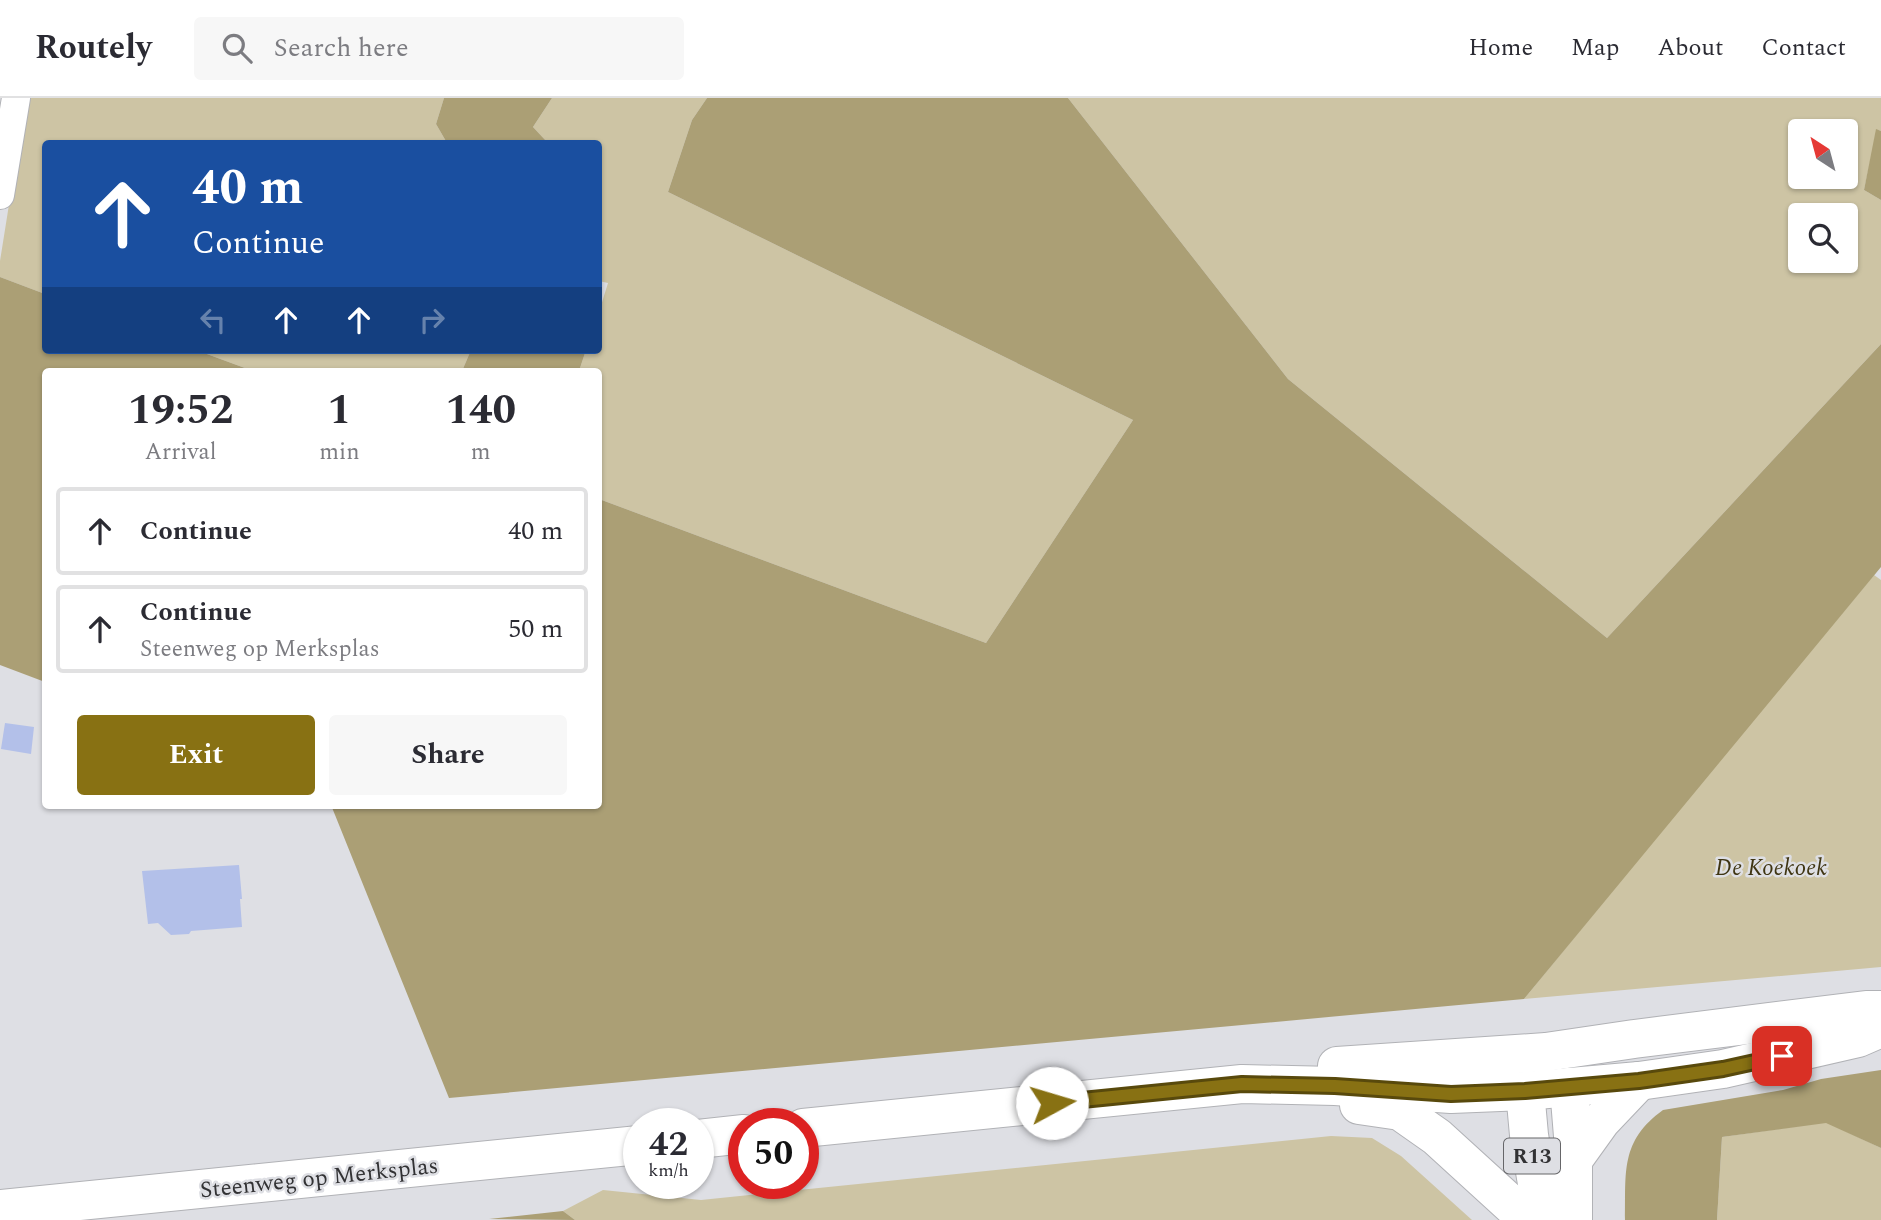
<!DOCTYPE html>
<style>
body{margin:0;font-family:Spectral,serif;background:#f7f7f7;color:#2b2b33;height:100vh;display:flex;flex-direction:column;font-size:26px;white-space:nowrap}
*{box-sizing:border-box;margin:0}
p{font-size:23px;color:#7c7c81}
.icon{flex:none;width:38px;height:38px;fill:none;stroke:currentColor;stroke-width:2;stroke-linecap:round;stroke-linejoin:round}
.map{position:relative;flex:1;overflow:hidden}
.side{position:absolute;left:42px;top:270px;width:560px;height:441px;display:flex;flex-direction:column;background:#fff;border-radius:7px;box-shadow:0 2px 5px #0004}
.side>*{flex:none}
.guide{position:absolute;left:42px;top:42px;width:560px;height:214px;border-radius:7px;box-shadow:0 2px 5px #0004;background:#1a4fa0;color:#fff;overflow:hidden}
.needle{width:46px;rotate:324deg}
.tools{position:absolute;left:1788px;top:21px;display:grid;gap:14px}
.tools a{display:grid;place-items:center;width:70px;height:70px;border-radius:7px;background:#fff;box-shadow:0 2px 5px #0004;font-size:35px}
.speed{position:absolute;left:623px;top:1010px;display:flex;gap:14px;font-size:35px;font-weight:700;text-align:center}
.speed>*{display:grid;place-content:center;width:91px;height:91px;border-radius:50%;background:#fff;box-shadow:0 2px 5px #0004;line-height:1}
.speed small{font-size:18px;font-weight:400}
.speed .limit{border:10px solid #d22;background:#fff;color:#111}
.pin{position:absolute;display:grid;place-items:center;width:60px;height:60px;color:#fff;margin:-30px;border-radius:14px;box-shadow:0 4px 10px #0006}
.me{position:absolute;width:77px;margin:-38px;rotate:84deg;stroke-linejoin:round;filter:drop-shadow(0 0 5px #0008)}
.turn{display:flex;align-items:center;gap:24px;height:147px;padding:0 35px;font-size:32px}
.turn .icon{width:91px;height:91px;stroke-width:2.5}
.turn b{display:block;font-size:49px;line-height:60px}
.lanes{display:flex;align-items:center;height:66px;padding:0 35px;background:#0003;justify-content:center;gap:35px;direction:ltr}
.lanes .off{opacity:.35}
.eta{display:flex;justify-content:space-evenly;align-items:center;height:119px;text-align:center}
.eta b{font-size:42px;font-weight:700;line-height:49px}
.primary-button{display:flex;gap:14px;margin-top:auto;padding:14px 35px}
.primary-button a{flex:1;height:80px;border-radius:7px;background:#887113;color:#fff;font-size:28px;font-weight:700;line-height:80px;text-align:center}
.primary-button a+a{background:#f7f7f7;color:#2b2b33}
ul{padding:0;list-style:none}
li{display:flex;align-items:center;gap:21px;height:88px;margin:0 14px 10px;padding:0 21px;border:4px solid #e1e1e2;border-radius:7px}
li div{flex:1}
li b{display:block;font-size:26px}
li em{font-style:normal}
header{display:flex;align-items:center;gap:42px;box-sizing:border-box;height:98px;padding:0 35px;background:#fff;border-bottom:2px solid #e1e1e2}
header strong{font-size:33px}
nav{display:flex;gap:38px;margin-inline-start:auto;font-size:24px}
.search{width:490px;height:63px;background:#f7f7f7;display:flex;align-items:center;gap:18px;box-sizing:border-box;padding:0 24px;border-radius:7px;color:#7c7c81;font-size:26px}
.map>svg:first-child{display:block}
.green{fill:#cdc4a4;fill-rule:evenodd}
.forest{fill:#ab9f75}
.building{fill:#b3c0e9}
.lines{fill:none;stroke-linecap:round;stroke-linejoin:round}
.street-casing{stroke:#b1b2b6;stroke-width:30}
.secondary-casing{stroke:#b1b2b6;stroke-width:40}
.primary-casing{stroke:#b1b2b6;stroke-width:40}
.street{stroke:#fff;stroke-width:28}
.secondary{stroke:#fff;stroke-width:38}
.primary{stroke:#fff;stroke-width:38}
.route-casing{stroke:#58490c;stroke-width:18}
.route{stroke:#887113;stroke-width:12}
.labels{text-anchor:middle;stroke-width:5;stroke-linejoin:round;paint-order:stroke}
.shield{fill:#dedfe4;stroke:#666669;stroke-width:2}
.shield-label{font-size:21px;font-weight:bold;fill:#323234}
.park-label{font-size:23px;font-style:italic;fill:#3f3512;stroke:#dedfe4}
.street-label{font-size:23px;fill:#323234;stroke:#dedfe4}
</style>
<header>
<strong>Routely</strong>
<div class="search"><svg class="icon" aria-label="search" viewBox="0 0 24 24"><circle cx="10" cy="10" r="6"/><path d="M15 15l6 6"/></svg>Search here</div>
<nav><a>Home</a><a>Map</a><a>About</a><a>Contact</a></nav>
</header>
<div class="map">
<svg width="1881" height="1122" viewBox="0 0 1881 1122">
<rect width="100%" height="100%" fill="#dedfe4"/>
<g class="green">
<path d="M 26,0 L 444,0 L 436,26 L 447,45 L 46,46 L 45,196 L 0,179 L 0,163 Z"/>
<path d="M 552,0 L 707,0 L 692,22 L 668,94 L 1133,322 L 986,545 L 599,401 L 598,273 L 579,273 L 586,252 L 598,252 L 599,214 L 608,185 L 599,183 L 598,46 L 548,45 L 533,29 Z"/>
<path d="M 1068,0 L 1881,0 L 1881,33 L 1877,32 L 1864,92 L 1881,102 L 1881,246 L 1607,540 L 1288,281 ZM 1801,33 L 1846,33 L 1846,79 L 1801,79 ZM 1801,117 L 1846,117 L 1846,163 L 1801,163 Z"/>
<path d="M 196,252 L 471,252 L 462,273 L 253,273 Z"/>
<path d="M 1874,477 L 1881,482 L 1881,869 L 1524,901 L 1698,688 Z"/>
<path d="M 1826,1024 L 1881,1050 L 1881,1122 L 1717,1122 L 1722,1039 Z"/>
<path d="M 1331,1038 L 1372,1040 L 1401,1058 L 1472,1122 L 575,1122 L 563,1113 L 603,1092 L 701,1102 Z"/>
</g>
<g class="forest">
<path d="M 444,0 L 552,0 L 533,29 L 548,45 L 447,45 L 436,26 Z"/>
<path d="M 707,0 L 1068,0 L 1288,281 L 1607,540 L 1881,246 L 1881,469 L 1524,901 L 449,1000 L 331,707 L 598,707 L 599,401 L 986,545 L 1133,322 L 668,94 L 692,22 Z"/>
<path d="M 1876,31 L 1881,33 L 1881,102 L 1864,92 Z"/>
<path d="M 0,179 L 45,196 L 46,252 L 196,252 L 253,273 L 46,273 L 45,584 L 0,567 Z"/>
<path d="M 471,252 L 586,252 L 579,273 L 462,273 Z"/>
<path d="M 1881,972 L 1881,1050 L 1826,1025 L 1722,1039 L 1717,1122 L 1625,1122 C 1626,1074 1620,1043 1663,1012 L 1783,992 L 1821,981 Z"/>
<path d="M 563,1113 L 575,1122 L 489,1121 Z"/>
</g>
<g class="building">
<path d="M 5,625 L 34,629 L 31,656 L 1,651 Z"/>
<path d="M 239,767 L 242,801 L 240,801 L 242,829 L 191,833 L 189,836 L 171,837 L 158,825 L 148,826 L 142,773 Z"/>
</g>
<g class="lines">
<g class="street-casing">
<path id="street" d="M 0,97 L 16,0"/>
</g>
<g class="secondary-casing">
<g id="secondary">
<path d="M 1337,968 L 1546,954 L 1634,941 L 1866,912 L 1881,912"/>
<path d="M 1359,1007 L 1400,1013 L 1437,1039 L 1528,1122"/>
<path d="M 803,1030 L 1242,986 L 1335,988 L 1451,996 L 1525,993 L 1639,983 L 1723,971 L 1858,940 L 1881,930"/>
<path d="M 698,1041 L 744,1036"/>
<path d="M 1573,1062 L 1601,1023 L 1639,983"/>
<path d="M 0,1111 L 639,1047"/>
</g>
</g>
<g class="primary-casing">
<g id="primary">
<path d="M 1569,989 L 1573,1038 L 1573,1122"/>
<path d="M 1525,993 L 1529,1037 L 1543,1122"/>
</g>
</g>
<use href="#street" class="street"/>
<use href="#secondary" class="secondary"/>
<use href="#primary" class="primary"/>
</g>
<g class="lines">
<g class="route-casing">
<path id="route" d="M 1052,1005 L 1242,986 L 1335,988 L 1451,996 L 1525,993 L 1639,983 L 1723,971 L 1782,958"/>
</g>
<use href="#route" class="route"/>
</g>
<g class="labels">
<rect class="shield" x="1504" y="1040.5" width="56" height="35" rx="5"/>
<g class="shield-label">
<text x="1532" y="1065">R13</text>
</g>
<g class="park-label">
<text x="1771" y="777">De Koekoek</text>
</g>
<g class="street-label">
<text transform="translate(319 1079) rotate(-6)" y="8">Steenweg op Merksplas</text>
</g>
</g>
</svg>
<div class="tools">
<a><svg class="needle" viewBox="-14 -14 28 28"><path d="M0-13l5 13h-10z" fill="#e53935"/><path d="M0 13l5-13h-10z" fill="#7c7c81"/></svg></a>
<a><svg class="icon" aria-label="search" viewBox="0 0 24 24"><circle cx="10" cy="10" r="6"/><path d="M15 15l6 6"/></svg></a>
</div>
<div class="speed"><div>42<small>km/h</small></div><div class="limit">50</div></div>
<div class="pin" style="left:1782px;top:958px;background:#d93025"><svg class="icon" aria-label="arrive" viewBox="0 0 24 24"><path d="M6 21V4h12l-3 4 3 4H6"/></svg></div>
<svg class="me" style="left:1052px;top:1005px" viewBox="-20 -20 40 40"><circle r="19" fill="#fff"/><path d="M0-13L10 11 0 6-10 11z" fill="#887113"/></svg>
<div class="guide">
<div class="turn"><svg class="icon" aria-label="ahead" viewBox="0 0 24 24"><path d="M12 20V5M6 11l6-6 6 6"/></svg><div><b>40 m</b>Continue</div></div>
<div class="lanes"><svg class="icon off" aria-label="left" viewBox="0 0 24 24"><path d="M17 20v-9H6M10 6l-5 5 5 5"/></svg><svg class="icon" aria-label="ahead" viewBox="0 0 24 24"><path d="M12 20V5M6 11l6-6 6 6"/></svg><svg class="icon" aria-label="ahead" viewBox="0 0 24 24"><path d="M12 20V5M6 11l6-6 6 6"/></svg><svg class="icon off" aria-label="right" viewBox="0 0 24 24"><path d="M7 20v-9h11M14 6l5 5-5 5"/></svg></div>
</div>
<section class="side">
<div class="eta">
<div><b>19:52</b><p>Arrival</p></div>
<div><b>1</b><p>min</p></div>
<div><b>140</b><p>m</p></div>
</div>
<ul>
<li><svg class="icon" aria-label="ahead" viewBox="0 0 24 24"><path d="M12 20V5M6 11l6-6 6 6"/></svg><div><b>Continue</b></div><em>40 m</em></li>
<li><svg class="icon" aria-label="ahead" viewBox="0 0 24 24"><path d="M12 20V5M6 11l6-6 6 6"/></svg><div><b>Continue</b><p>Steenweg op Merksplas</p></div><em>50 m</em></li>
</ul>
<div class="primary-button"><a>Exit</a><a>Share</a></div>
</section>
</div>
